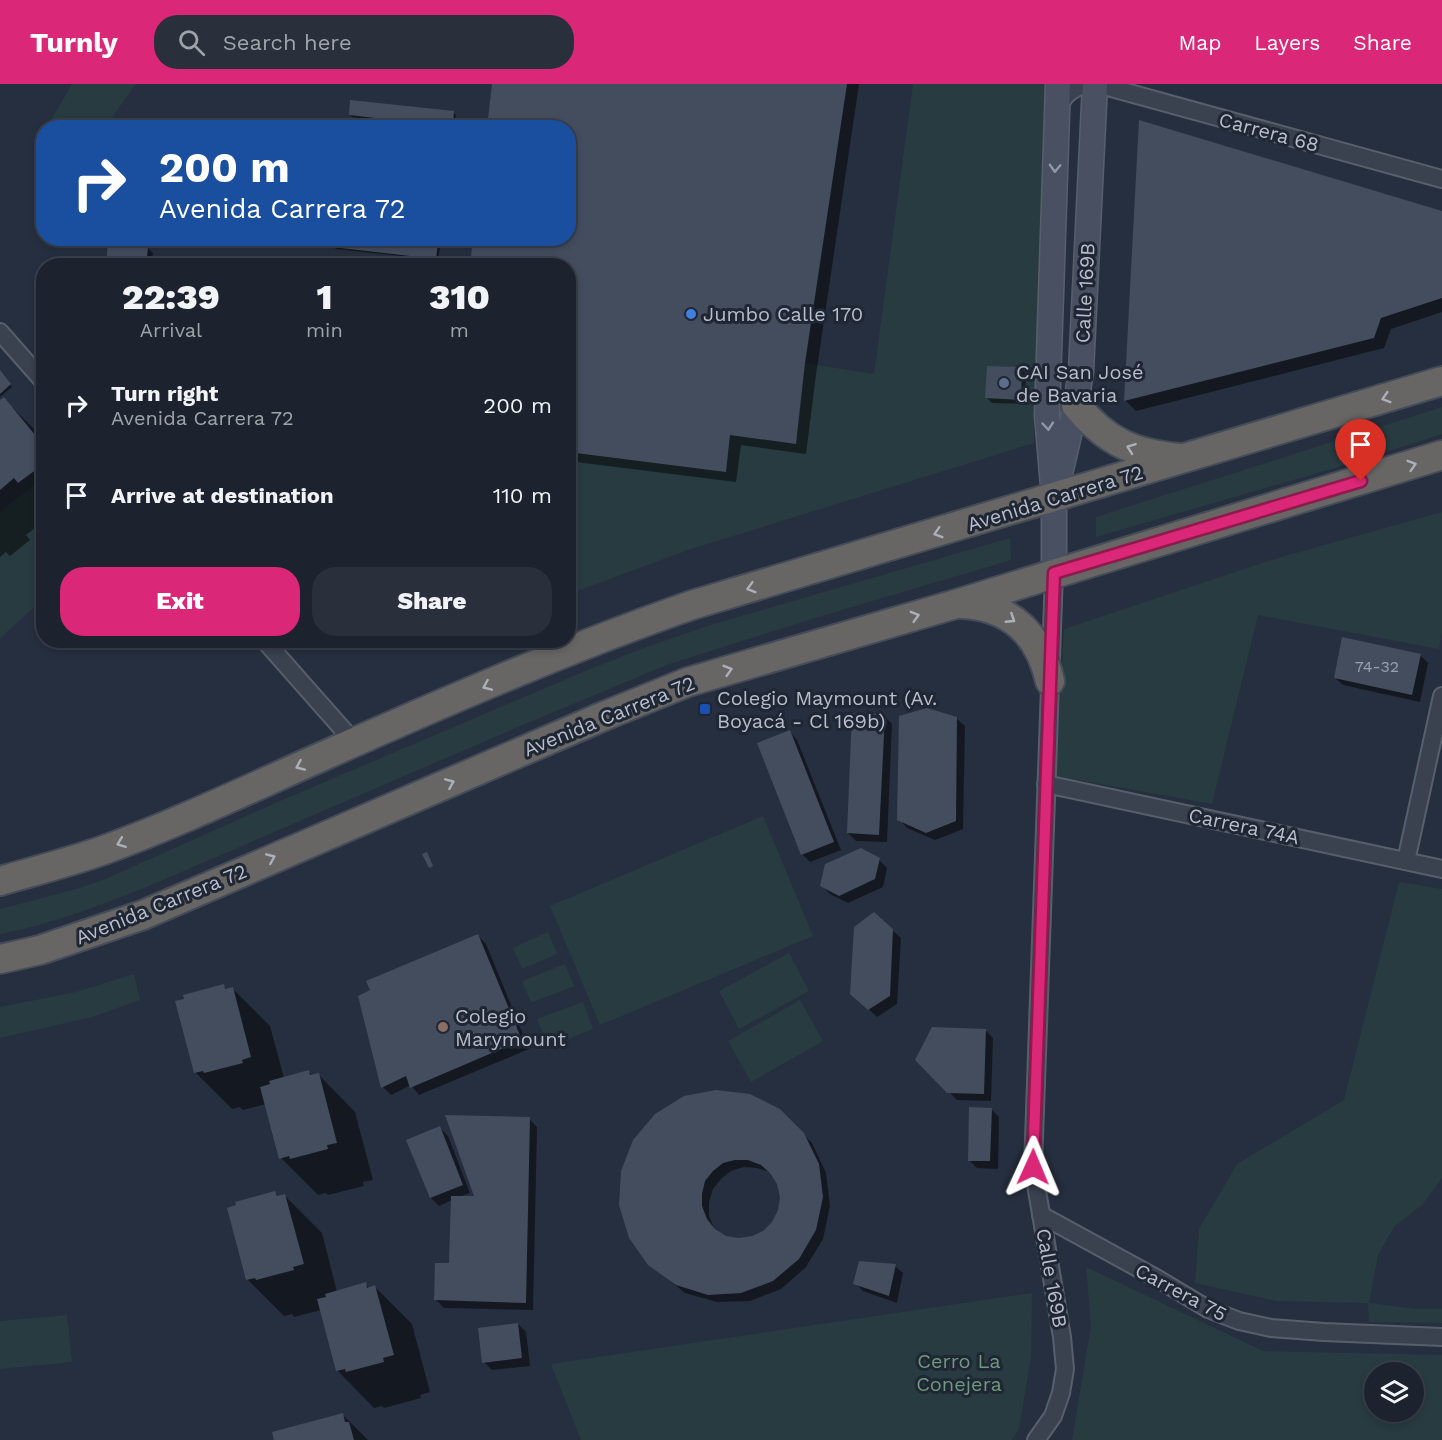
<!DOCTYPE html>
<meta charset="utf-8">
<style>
body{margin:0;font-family:"Work Sans",sans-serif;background:#292f3b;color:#f1f3f6;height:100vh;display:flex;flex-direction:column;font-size:22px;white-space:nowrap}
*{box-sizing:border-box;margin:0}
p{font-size:20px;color:#a0a4aa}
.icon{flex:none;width:33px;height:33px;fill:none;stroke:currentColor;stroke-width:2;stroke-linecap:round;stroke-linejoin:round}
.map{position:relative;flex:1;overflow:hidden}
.side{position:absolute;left:36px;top:174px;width:540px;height:390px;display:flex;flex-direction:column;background:#1c232f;border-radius:24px;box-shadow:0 3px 9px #0003,0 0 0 2px #3a404b}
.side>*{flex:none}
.hud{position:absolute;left:36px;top:36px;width:540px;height:126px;border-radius:24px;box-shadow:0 3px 9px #0003,0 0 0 2px #3a404b;background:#1a4fa0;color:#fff;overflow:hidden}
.controls{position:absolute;left:1364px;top:1278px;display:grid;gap:12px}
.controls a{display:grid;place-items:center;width:60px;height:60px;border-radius:50%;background:#1c232f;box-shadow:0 3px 9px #0003,0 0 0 2px #3a404b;font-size:30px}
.pin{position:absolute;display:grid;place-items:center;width:51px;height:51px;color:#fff;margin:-62px -26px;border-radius:50% 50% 50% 0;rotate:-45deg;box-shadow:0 0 6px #0007}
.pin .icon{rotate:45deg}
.me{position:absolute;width:66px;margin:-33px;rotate:1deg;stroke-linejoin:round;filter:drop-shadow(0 0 4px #0008)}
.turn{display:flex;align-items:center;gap:21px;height:126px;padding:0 24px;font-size:27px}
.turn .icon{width:78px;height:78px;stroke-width:2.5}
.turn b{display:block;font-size:42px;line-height:51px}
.eta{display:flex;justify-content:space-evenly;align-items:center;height:102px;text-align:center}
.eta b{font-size:36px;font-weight:800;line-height:42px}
.primary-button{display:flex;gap:12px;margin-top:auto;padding:12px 24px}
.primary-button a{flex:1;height:69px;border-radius:24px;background:#db2777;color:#fff;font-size:24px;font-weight:800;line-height:69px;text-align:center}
.primary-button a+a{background:#292f3b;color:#f1f3f6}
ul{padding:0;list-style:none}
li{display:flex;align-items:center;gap:18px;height:90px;padding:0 24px}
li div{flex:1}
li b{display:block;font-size:22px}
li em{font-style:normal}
header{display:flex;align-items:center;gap:36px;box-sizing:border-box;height:84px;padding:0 30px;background:#db2777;color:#fff}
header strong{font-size:28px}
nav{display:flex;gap:33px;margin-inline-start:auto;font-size:21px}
.search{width:420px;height:54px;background:#292f3b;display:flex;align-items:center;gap:15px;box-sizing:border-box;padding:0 21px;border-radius:24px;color:#a0a4aa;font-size:22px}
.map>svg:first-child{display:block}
.green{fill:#283b40;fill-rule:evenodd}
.shadow{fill:#0007;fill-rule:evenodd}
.building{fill:#434d5e;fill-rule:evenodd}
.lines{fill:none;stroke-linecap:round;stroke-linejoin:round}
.minor-casing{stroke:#585f6c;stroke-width:20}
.secondary-casing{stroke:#585f6c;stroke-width:27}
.trunk-casing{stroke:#454c59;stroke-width:32}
.minor{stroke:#3a414f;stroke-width:16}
.secondary{stroke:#495062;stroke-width:24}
.trunk{stroke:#676664;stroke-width:28}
.oneway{stroke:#9097a5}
.oneway2{stroke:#abb0ba}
.route-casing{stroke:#8e194d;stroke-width:15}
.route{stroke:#db2777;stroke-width:10}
.shop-dot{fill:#3f7fe0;stroke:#1f2634;stroke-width:2}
.service-dot{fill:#5c6f8a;stroke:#1f2634;stroke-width:2}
.transit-dot{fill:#1a4fb4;stroke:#1f2634;stroke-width:2}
.education-dot{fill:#8d6e63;stroke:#1f2634;stroke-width:2}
.labels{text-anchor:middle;stroke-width:6;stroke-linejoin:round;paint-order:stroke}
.number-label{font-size:16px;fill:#9aa1ae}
.street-label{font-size:20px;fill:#b7bdc9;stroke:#1f2634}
.poi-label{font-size:20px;fill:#b7bdc9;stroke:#1f2634;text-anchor:start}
.park-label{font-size:20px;fill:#6f997c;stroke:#1f2634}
</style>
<header>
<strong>Turnly</strong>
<div class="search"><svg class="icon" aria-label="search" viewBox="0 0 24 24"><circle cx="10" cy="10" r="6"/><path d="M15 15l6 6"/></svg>Search here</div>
<nav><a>Map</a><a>Layers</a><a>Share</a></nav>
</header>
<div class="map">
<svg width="1442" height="1356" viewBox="0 0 1442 1356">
<rect width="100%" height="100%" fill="#262f3f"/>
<g class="green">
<path d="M 72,0 L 136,0 L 105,43 L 47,43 Z"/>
<path d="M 913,0 L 1045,0 L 1034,359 L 691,465 L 569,510 L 569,368 L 726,387 L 730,351 L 796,359 L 805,279 L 874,290 Z"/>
<path d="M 1442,323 L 1442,350 L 1352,379 L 1096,453 L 1096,433 Z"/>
<path d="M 43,394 L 43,515 L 0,554 L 0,428 Z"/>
<path d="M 1442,428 L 1442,548 L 1439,565 L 1258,531 L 1212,720 L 1056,692 L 1064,545 L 1271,476 Z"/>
<path d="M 1010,454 L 1011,476 L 825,531 L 669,580 L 518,643 L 142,805 C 95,823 49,841 0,850 L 0,825 L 77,805 L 110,793 L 273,720 L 590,585 L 649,562 L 714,540 Z"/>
<path d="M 763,732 L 813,852 L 600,941 L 550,822 Z"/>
<path d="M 1399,798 L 1442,805 L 1442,1094 L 1422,1121 L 1394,1143 L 1378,1171 L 1369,1219 L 1416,1225 L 1442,1225 L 1442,1239 L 1369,1238 L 1368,1219 L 1276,1217 L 1195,1199 L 1199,1145 L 1237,1080 L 1344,1016 Z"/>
<path d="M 548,848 L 557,870 L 522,885 L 513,864 Z"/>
<path d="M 789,869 L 809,907 L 739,945 L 719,907 Z"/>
<path d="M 565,880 L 574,902 L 531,919 L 522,897 Z"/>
<path d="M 134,890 L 140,916 L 92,933 L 0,954 L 0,923 L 76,908 Z"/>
<path d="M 800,916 L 823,957 L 751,998 L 728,957 Z"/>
<path d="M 583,918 L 593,945 L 548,963 L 537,935 Z"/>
<path d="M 1086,1183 L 1263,1267 L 1442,1271 L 1442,1356 L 1072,1356 L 1091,1242 ZM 1374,1288 L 1413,1288 L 1413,1328 L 1374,1328 Z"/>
<path d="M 1032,1209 L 1031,1273 L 1019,1345 L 1012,1356 L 581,1356 L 551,1280 Z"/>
<path d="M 67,1231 L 72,1278 L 0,1285 L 0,1237 Z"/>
</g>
<g class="shadow">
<path d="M 493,0 L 859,0 L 816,291 L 806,370 L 741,361 L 736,398 L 568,377 L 568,44 Z"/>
<path d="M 454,29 L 456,31 L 454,44 L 352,33 L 350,31 Z"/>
<path d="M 1140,38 L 1442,129 L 1442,228 L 1391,245 L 1384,264 L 1136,327 L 1126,317 Z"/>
<path d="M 437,161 L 440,163 L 438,176 L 336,165 L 334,163 Z"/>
<path d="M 148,164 L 153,169 L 151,182 L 107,182 Z"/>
<path d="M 1021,285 L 1026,290 L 1025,320 L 992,319 L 987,314 Z"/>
<path d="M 0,288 L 12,303 L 0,313 Z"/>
<path d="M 4,315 L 44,355 L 44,437 L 26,451 L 30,456 L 10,472 L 6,468 L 0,473 L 0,318 Z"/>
<path d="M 1420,571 L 1428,579 L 1420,618 L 1343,601 L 1335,594 Z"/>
<path d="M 884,632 L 892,640 L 887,758 L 856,757 L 848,749 Z"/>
<path d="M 956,634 L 965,642 L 963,745 L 935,756 L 907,744 L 899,735 Z"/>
<path d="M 790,648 L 797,656 L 841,766 L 810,778 L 802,770 Z"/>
<path d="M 879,776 L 887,784 L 883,803 L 848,819 L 830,810 L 822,802 Z"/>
<path d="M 892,846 L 901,854 L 897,920 L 877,933 L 860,917 Z"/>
<path d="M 478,852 L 486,860 L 529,965 L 419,1011 L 411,1001 L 391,1011 L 383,1003 Z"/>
<path d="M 223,902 L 227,906 L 233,905 L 270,942 L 284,994 L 309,988 L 313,992 L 318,990 L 355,1028 L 373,1096 L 363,1098 L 364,1102 L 328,1111 L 326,1109 L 318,1111 L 281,1074 L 266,1020 L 243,1026 L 240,1023 L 232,1025 L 195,988 Z"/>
<path d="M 985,946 L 993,954 L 991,1017 L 957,1016 L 917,975 Z"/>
<path d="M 991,1025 L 999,1033 L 998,1085 L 977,1084 L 969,1076 Z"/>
<path d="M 779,1026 L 812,1059 L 826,1089 L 830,1122 L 823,1155 L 806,1183 L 781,1205 L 750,1217 L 717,1218 L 685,1209 L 650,1180 L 630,1153 ZM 744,1083 L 757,1084 L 770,1088 L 778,1100 L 781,1113 L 780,1126 L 774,1139 L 764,1148 L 752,1154 L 739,1156 L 726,1153 L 714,1144 L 709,1132 L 709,1118 L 713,1105 L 721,1095 L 731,1087 Z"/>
<path d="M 529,1035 L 537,1043 L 533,1226 L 444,1224 L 436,1216 L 451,1180 L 452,1116 L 439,1122 L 431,1114 L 408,1057 L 440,1044 L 448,1052 L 470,1109 L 459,1113 L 477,1114 Z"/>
<path d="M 275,1109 L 279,1113 L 284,1111 L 322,1149 L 337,1208 L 365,1200 L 369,1204 L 375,1203 L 412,1240 L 430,1308 L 420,1311 L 421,1314 L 384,1324 L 382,1322 L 374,1324 L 337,1286 L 321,1226 L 294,1233 L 292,1230 L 284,1232 L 247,1195 Z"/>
<path d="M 895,1182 L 903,1189 L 897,1219 L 863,1207 L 855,1199 Z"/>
<path d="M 518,1240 L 526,1248 L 530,1282 L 492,1286 L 484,1278 Z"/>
<path d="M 343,1331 L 368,1356 L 275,1356 Z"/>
</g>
<g class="building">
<path d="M 492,0 L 847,0 L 805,279 L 796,360 L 730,351 L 726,388 L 568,368 L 568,182 L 470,182 L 473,154 L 568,154 L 568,44 L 487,44 Z"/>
<path d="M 350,16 L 454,27 L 453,43 L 349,31 Z"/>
<path d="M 1139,36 L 1442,127 L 1442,214 L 1381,234 L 1374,254 L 1124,317 Z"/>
<path d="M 333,154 L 395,154 L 438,159 L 436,175 L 332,163 Z"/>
<path d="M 108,158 L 148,163 L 146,182 L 106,182 Z"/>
<path d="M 987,282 L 1022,283 L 1021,316 L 985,314 Z"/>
<path d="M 0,286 L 11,300 L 0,310 Z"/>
<path d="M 4,313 L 44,362 L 44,372 L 37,377 L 41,382 L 18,399 L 14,394 L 0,406 L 0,316 Z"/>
<path d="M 1342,553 L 1421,570 L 1412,611 L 1334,594 Z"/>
<path d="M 927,624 L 957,633 L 956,737 L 926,749 L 897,736 L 899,632 Z"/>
<path d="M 852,629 L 885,631 L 879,751 L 847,749 Z"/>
<path d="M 790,646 L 834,758 L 801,771 L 757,659 Z"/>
<path d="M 861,764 L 880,774 L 875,795 L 839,812 L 820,802 L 825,780 Z"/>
<path d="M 427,768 L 433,782 L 429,784 L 422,770 Z"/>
<path d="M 874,828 L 893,845 L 890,912 L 868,926 L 850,910 L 854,843 Z"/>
<path d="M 478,850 L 522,956 L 410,1004 L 406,992 L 381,1004 L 358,912 L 370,906 L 366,897 Z"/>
<path d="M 224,900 L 225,905 L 233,903 L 251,973 L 242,976 L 243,979 L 204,989 L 203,987 L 194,989 L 175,917 L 184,915 L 183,911 Z"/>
<path d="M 932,943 L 986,945 L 984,1010 L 947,1009 L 915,976 Z"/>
<path d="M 309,986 L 310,991 L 319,989 L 337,1059 L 327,1061 L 328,1065 L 290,1075 L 289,1072 L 279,1075 L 260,1003 L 270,1000 L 269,997 Z"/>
<path d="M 716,1006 L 750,1010 L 780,1025 L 804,1049 L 819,1080 L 823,1113 L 816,1146 L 799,1175 L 773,1197 L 741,1209 L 708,1211 L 676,1201 L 648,1181 L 629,1154 L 619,1121 L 621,1087 L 633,1056 L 655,1030 L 684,1012 ZM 735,1076 L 748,1076 L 761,1081 L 770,1089 L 777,1100 L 780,1113 L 778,1126 L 772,1138 L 763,1147 L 752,1152 L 739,1154 L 726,1152 L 715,1145 L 707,1135 L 702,1122 L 702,1110 L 705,1097 L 713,1087 L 723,1079 Z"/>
<path d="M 969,1023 L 992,1024 L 990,1077 L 968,1077 Z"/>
<path d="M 445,1031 L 530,1033 L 526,1219 L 434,1216 L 435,1179 L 449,1179 L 451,1112 L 474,1112 Z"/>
<path d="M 440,1042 L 463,1101 L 430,1114 L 406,1056 Z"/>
<path d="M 275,1107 L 277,1112 L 285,1110 L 304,1180 L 293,1183 L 294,1186 L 256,1196 L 255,1194 L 246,1196 L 227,1124 L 236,1121 L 235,1118 Z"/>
<path d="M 859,1177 L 896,1180 L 889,1212 L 853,1200 Z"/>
<path d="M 366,1198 L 367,1204 L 375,1201 L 394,1271 L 383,1274 L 384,1278 L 346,1288 L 345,1285 L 336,1287 L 317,1215 L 326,1213 L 325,1210 Z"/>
<path d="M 518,1239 L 522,1274 L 482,1279 L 478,1244 Z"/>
<path d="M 343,1329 L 345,1338 L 349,1338 L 354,1356 L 274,1356 L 272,1348 Z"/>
</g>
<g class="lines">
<g class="minor-casing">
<g id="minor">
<path d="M 1097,0 L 1442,95"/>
<path d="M 1057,25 C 1064,11 1073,2 1090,0"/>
<path d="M 0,248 L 44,298"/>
<path d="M 264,556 L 354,658"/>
<path d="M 1046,700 L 1442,785"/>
<path d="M 1406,777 L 1442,612"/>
<path d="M 1041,1131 L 1158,1195 L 1208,1225 L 1239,1237 L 1271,1244 L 1324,1248 L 1442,1253"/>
<path d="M 1036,1356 L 1053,1332 L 1061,1309 L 1065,1285 L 1062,1253 L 1033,1083 L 1054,489"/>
</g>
</g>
<g class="secondary-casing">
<g id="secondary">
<path d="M 1059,394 L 1076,321 L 1081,287 L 1095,0"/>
<path d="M 1054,489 L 1054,414 L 1047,331 L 1058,0"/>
</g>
</g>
<g class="trunk-casing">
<g id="trunk">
<path d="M 1076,321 C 1106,358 1134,370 1180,374"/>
<path d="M 961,520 C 1010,522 1039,549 1050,597"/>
<path d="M 0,797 C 35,787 70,778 104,766 C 181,738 255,702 330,669 C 449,616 569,564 692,521 L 1442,297"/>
<path d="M 0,875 L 40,866 L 143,831 L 604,632 L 688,598 L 956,520 L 1442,371"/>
</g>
</g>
<use href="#minor" class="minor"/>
<use href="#secondary" class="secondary"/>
<use href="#trunk" class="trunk"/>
</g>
<defs><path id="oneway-chevron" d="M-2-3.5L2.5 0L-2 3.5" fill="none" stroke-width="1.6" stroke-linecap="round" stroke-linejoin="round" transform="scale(1.5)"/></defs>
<g class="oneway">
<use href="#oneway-chevron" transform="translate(1055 84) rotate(92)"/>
<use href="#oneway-chevron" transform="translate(1048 342) rotate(85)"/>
</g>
<g class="oneway2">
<use href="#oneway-chevron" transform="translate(1386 314) rotate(163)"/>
<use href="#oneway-chevron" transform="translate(1131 364) rotate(-160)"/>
<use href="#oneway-chevron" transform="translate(1412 381) rotate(-17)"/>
<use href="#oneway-chevron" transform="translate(938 449) rotate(163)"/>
<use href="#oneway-chevron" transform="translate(751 504) rotate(164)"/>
<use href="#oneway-chevron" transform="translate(915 532) rotate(-16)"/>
<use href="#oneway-chevron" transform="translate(1011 535) rotate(33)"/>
<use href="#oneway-chevron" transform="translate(728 586) rotate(-17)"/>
<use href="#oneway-chevron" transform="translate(487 602) rotate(157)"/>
<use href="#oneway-chevron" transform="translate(300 682) rotate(156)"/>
<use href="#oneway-chevron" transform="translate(450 699) rotate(-23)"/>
<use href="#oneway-chevron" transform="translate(121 759) rotate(159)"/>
<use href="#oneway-chevron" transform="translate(271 774) rotate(-23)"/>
</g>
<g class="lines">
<g class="route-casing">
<path id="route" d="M 1033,1083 L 1054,489 L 1361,397"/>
</g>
<use href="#route" class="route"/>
</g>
<circle class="shop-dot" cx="691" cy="230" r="6"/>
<circle class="service-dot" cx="1004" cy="299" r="6"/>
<rect class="transit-dot" x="699" y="619" width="12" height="12" rx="3"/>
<circle class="education-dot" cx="443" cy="943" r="6"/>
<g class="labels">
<g class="number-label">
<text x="1377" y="588">74-32</text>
</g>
<g class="street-label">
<text transform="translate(1269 48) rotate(15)" y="7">Carrera 68</text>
<text transform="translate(1085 209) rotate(-87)" y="7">Calle 169B</text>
<text transform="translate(1055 414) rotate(-17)" y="7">Avenida Carrera 72</text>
<text transform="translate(609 632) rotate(-22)" y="7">Avenida Carrera 72</text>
<text transform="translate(1244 742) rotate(12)" y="7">Carrera 74A</text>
<text transform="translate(161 820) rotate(-22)" y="7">Avenida Carrera 72</text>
<text transform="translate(1052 1194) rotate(80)" y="7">Calle 169B</text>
<text transform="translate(1181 1208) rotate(28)" y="7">Carrera 75</text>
</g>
<g class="poi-label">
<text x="703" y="237">Jumbo Calle 170</text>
<text x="1016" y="295">CAI San José<tspan x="1016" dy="23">de Bavaria</tspan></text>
<text x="717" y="621">Colegio Maymount (Av.<tspan x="717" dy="23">Boyacá - Cl 169b)</tspan></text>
<text x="455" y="939">Colegio<tspan x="455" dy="23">Marymount</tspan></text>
</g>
<g class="park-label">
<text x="959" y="1284">Cerro La<tspan x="959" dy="23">Conejera</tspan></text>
</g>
</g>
</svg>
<div class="controls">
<a><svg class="icon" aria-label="layers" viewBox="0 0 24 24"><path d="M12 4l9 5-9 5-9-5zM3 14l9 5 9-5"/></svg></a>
</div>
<div class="pin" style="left:1361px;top:397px;background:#d93025"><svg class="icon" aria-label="arrive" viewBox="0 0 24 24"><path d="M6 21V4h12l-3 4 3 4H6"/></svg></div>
<svg class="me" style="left:1033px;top:1083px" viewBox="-20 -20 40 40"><path d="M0-17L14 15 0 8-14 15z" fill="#db2777" stroke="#fff" stroke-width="4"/></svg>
<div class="hud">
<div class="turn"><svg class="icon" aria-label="right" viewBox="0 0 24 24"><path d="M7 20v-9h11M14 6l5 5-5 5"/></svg><div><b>200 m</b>Avenida Carrera 72</div></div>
</div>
<section class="side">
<div class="eta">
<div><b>22:39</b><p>Arrival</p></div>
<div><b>1</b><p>min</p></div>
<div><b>310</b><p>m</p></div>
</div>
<ul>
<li><svg class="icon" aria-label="right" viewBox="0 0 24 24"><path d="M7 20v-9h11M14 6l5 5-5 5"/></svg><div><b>Turn right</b><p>Avenida Carrera 72</p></div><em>200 m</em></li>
<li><svg class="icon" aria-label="arrive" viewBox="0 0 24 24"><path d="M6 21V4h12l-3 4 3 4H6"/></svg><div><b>Arrive at destination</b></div><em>110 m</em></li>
</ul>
<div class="primary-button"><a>Exit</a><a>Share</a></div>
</section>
</div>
